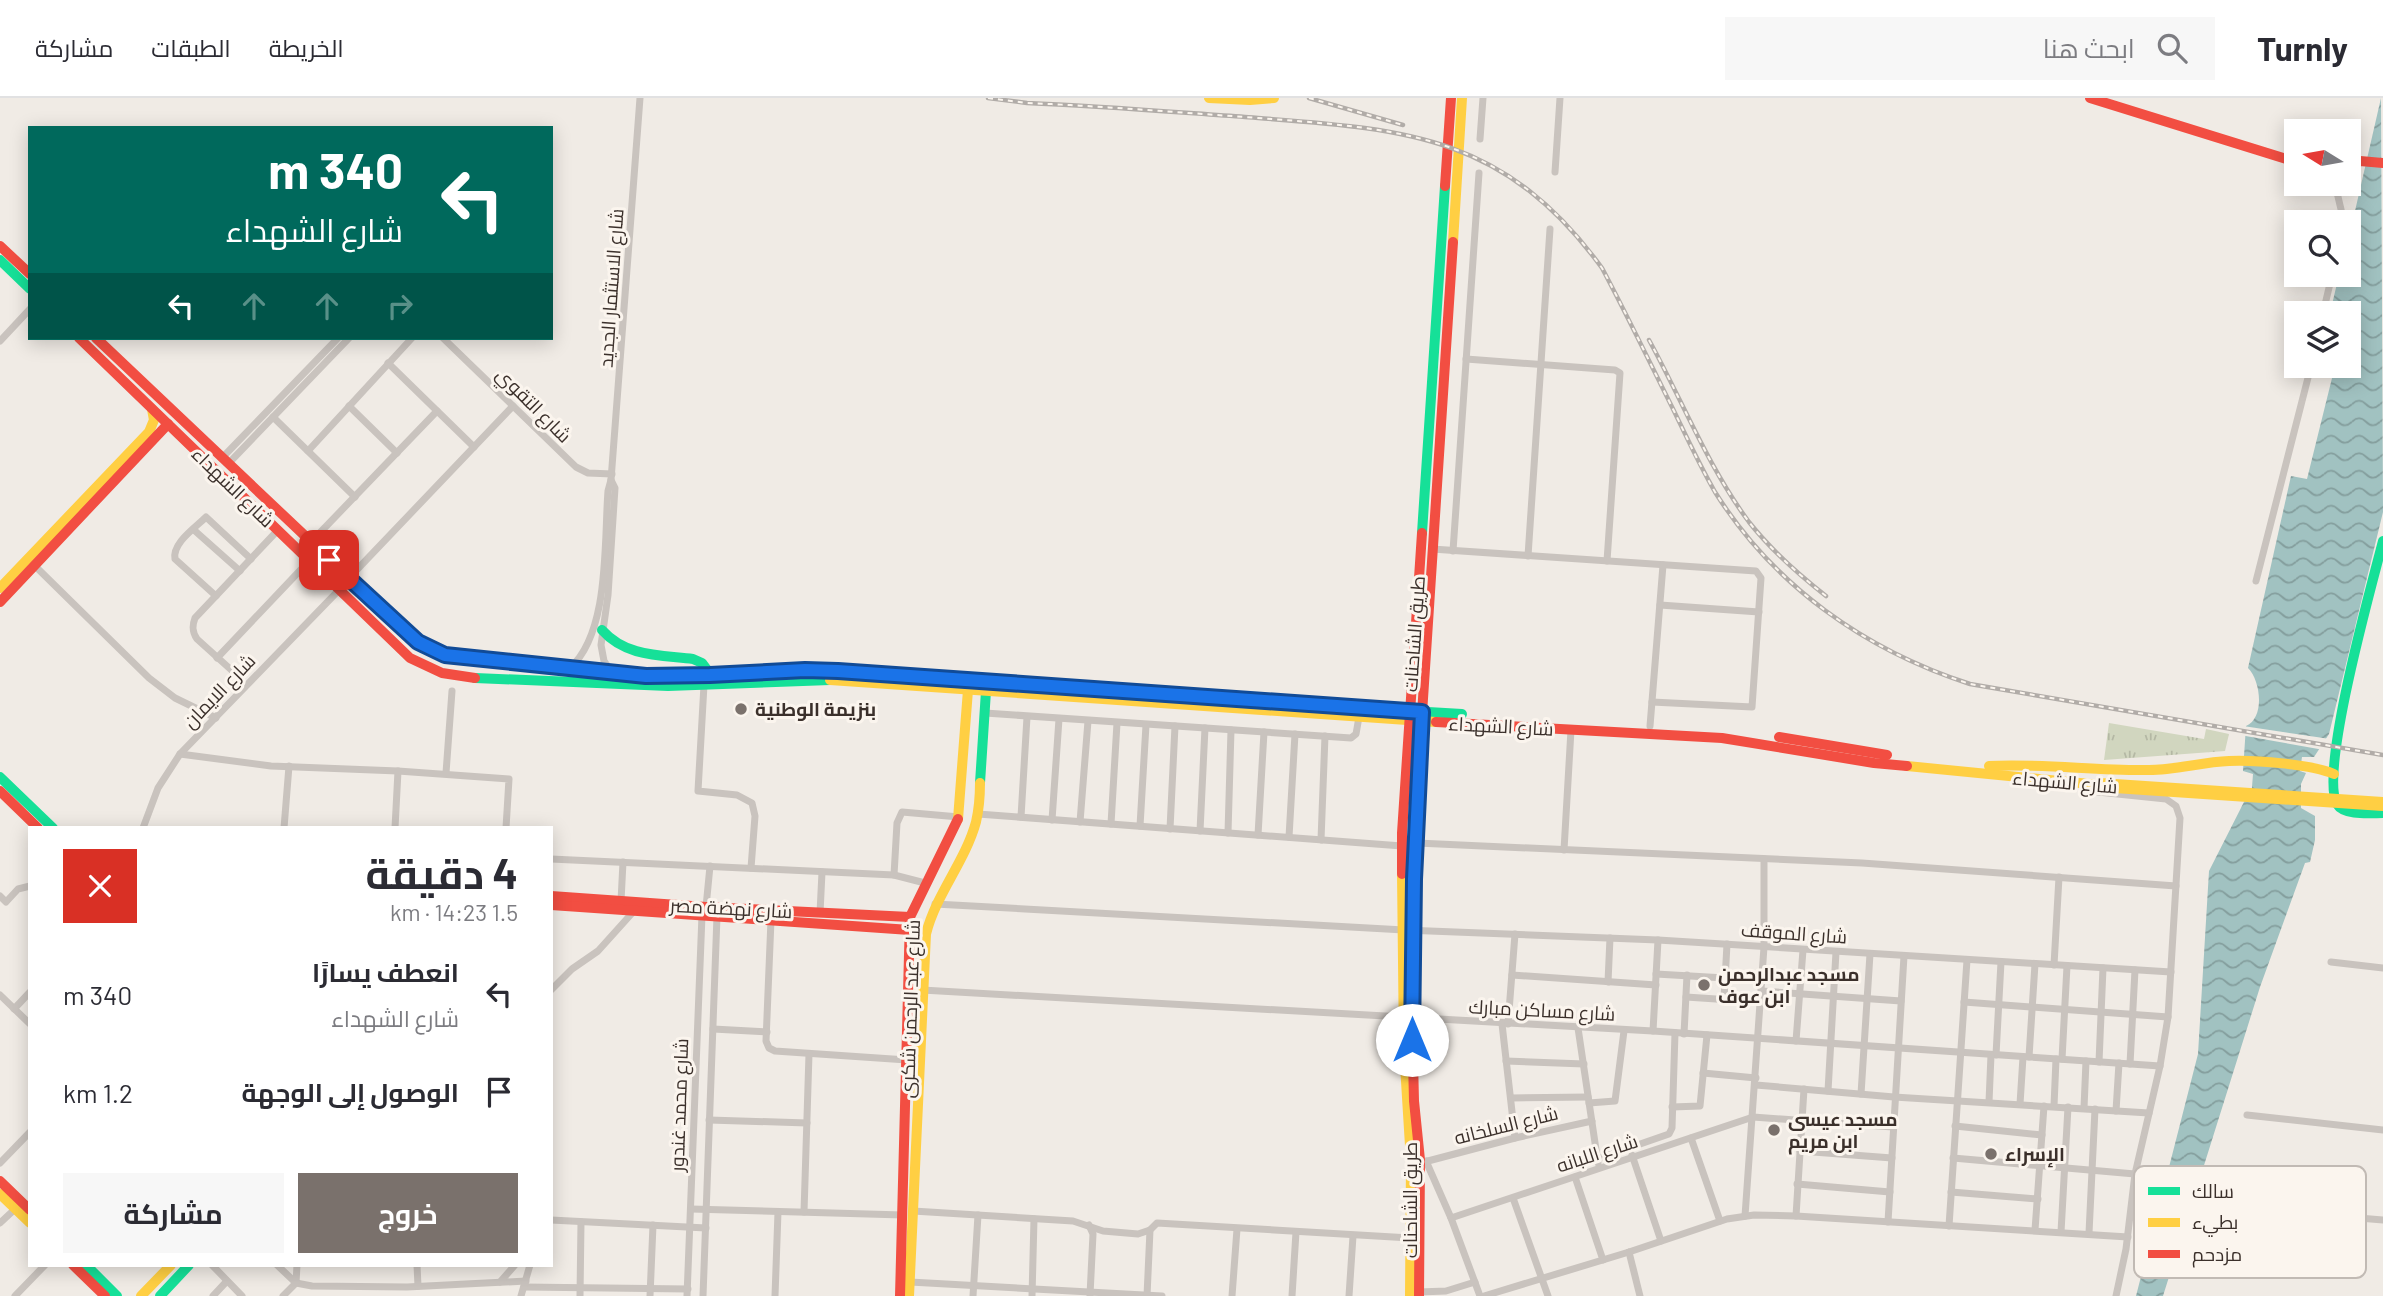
<!DOCTYPE html>
<html lang="ar">
<meta charset="utf-8">
<style>
body{margin:0;font-family:Barlow,Cairo,sans-serif;background:#f7f7f7;color:#2b2b33;direction:rtl;height:100vh;display:flex;flex-direction:column;font-size:26px;white-space:nowrap}
*{box-sizing:border-box;margin:0}
p{font-size:23px;color:#7c7c81}
.icon{flex:none;width:38px;height:38px;fill:none;stroke:currentColor;stroke-width:2;stroke-linecap:round;stroke-linejoin:round}
.map{position:relative;flex:1;overflow:hidden;direction:ltr}
.drawer{position:absolute;left:28px;top:728px;width:525px;height:441px;display:flex;flex-direction:column;background:#fff;border-radius:0px;box-shadow:0 4px 18px #0003;direction:rtl}
.drawer>*{flex:none}
.hud{position:absolute;left:28px;top:28px;width:525px;height:214px;border-radius:0px;box-shadow:0 4px 18px #0003;direction:rtl;background:#00695c;color:#fff;overflow:hidden}
.needle{width:46px;rotate:281deg}
.fabs{position:absolute;left:2284px;top:21px;display:grid;gap:14px}
.fabs a{display:grid;place-items:center;width:77px;height:77px;border-radius:0px;background:#fff;box-shadow:0 4px 18px #0003;font-size:35px}
.pin{position:absolute;display:grid;place-items:center;width:60px;height:60px;color:#fff;margin:-30px;border-radius:14px;box-shadow:0 4px 10px #0006}
.me{position:absolute;width:77px;margin:-38px;rotate:0deg;stroke-linejoin:round;filter:drop-shadow(0 0 5px #0008)}
.turn{display:flex;align-items:center;gap:24px;height:147px;padding:0 35px;font-size:32px}
.turn .icon{width:91px;height:91px;stroke-width:2.5}
.turn b{display:block;font-size:49px;line-height:60px}
.lanes{display:flex;align-items:center;height:66px;padding:0 35px;background:#0003;justify-content:center;gap:35px;direction:ltr}
.lanes .off{opacity:.35}
.round{display:grid;place-items:center;flex:none;width:74px;height:74px;border-radius:0px;background:#f7f7f7}
.summary{display:flex;align-items:center;justify-content:space-between;height:119px;padding:0 35px}
h1{font-size:42px;font-weight:700;line-height:52px}
.primary-button{display:flex;gap:14px;margin-top:auto;padding:14px 35px}
.primary-button a{flex:1;height:80px;border-radius:0px;background:#7a716c;color:#fff;font-size:28px;font-weight:700;line-height:80px;text-align:center}
.primary-button a+a{background:#f7f7f7;color:#2b2b33}
ul{padding:0;list-style:none}
li{display:flex;align-items:center;gap:21px;height:98px;padding:0 35px}
li div{flex:1}
li b{display:block;font-size:26px}
li em{font-style:normal}
header{display:flex;align-items:center;gap:42px;box-sizing:border-box;height:98px;padding:0 35px;background:#fff;border-bottom:2px solid #e1e1e2}
header strong{font-size:33px}
nav{display:flex;gap:38px;margin-inline-start:auto;font-size:24px}
.search{width:490px;height:63px;background:#f7f7f7;display:flex;align-items:center;gap:18px;box-sizing:border-box;padding:0 24px;border-radius:0px;color:#7c7c81;font-size:26px}
.map>svg:first-child{display:block}
.grass{fill:url(#grass-tufts)}
.water{fill:url(#water-waves)}
.pier{fill:#f0ebe5}
.lines{fill:none;stroke-linecap:round;stroke-linejoin:round}
.street{stroke:#c9c3be;stroke-width:7}
.fast{stroke:#16e098;stroke-width:10}
.slow{stroke:#ffcf43;stroke-width:10}
.jam{stroke:#f24e42;stroke-width:10}
.rail-casing{stroke:#b1aca8;stroke-width:4.5}
.rail{stroke:#fbf5ee;stroke-width:2;stroke-dasharray:5;stroke-linecap:butt}
.slow-bridge{stroke:#ffcf43;stroke-width:14}
.route-casing{stroke:#114b97;stroke-width:18}
.route{stroke:#1a73e8;stroke-width:12}
.poi-dot{fill:#7a716c;stroke:#fbf5ee;stroke-width:2.5}
.labels{text-anchor:middle;stroke-width:6;stroke-linejoin:round;paint-order:stroke}
.street-label{font-size:19px;fill:#3b302b;stroke:#fbf5ee}
.poi-label{font-size:19px;font-weight:bold;fill:#3b302b;stroke:#fbf5ee;text-anchor:start}
.key{fill:#fbf5ee;stroke:#c1bab4;stroke-width:2}
.key-label{font-size:19px;fill:#3b302b}
</style>
<header>
<strong>Turnly</strong>
<div class="search"><svg class="icon" aria-label="search" viewBox="0 0 24 24"><circle cx="10" cy="10" r="6"/><path d="M15 15l6 6"/></svg>ابحث هنا</div>
<nav><a>الخريطة</a><a>الطبقات</a><a>مشاركة</a></nav>
</header>
<div class="map">
<svg width="2383" height="1198" viewBox="0 0 2383 1198">
<defs>
<pattern id="grass-tufts" width="24" height="20" patternUnits="userSpaceOnUse" patternTransform="scale(1.75)"><rect width="24" height="20" fill="#d1d6bf"/><path d="M3 7l-1-3M5 7V3M7 7l1-3M15 17l-1-3M17 17v-4M19 17l1-3" fill="none" stroke="#b4b8a4"/></pattern>
<pattern id="water-waves" width="16" height="10" patternUnits="userSpaceOnUse" patternTransform="scale(1.75)"><rect width="16" height="10" fill="#a1c2c1"/><path d="M0 5q4-4 8 0t8 0" fill="none" stroke="#849e9d"/></pattern>
</defs>
<rect width="100%" height="100%" fill="#f0ebe5"/>
<path class="grass" d="M 2109,625 L 2204,641 L 2206,631 L 2229,636 L 2225,653 L 2104,662 Z"/>
<path class="water" d="M 2381,0 L 2383,414 L 2329,636 L 2314,659 L 2302,659 L 2300,673 L 2306,675 L 2301,686 L 2301,710 L 2315,718 L 2315,742 L 2310,764 L 2305,765 L 2260,889 L 2163,1198 L 2136,1198 L 2198,956 L 2209,773 L 2245,702 L 2251,702 L 2253,676 L 2243,673 L 2246,628 C 2265,620 2261,583 2248,570 L 2291,378 L 2307,381 L 2335,268 L 2348,268 L 2348,215 L 2330,215 L 2339,177 L 2348,177 L 2349,139 Z"/>
<path class="pier" d="M 2243,628 L 2330,641 L 2324,652 L 2240,637 Z"/>
<g class="lines">
<g class="street">
<path d="M 1480,41 L 1483,0"/>
<path d="M 1555,74 L 1560,0"/>
<path d="M 2335,86 L 2344,124"/>
<path d="M 2323,215 L 2332,177"/>
<path d="M 443,240 L 576,369 L 588,375 L 612,376"/>
<path d="M 0,243 L 30,211"/>
<path d="M 1466,261 L 1615,272 L 1620,275 L 1607,463"/>
<path d="M 388,265 L 474,349"/>
<path d="M 349,308 L 397,355"/>
<path d="M 273,319 L 355,399"/>
<path d="M 308,353 L 412,240"/>
<path d="M 222,360 L 338,240"/>
<path d="M 228,366 L 349,240"/>
<path d="M 611,382 L 615,390 L 608,497 L 601,547 L 604,563 L 611,573"/>
<path d="M 194,432 L 240,473"/>
<path d="M 311,444 L 437,313"/>
<path d="M 1432,451 L 1756,473 L 1761,480 L 1752,609 L 1652,604"/>
<path d="M 1453,453 L 1479,75"/>
<path d="M 1528,458 L 1550,131"/>
<path d="M 33,466 L 149,580 L 175,600 L 216,620"/>
<path d="M 349,480 L 513,308"/>
<path d="M 2256,483 L 2311,268"/>
<path d="M 216,498 L 175,461 C 172,445 195,430 206,419 L 251,461"/>
<path d="M 1660,507 L 1759,514"/>
<path d="M 217,560 L 309,463"/>
<path d="M 570,570 C 610,534 604,443 608,393 L 611,382 L 640,0"/>
<path d="M 238,578 L 197,541 C 192,534 192,528 195,520 L 278,432"/>
<path d="M 704,587 L 698,693 L 737,697 L 752,705 L 755,718 L 751,770"/>
<path d="M 985,615 L 1351,640 L 1356,636 L 1359,619"/>
<path d="M 1650,628 L 1663,467"/>
<path d="M 180,656 L 271,668 L 398,673 L 509,681 L 506,730"/>
<path d="M 446,675 L 452,593"/>
<path d="M 2098,694 L 2166,701 L 2176,708 L 2180,720 L 2168,919 L 2160,968 L 2135,1076 L 2126,1151 L 2116,1198"/>
<path d="M 978,716 L 1402,748"/>
<path d="M 1021,719 L 1027,619"/>
<path d="M 1052,722 L 1059,621"/>
<path d="M 1080,724 L 1088,623"/>
<path d="M 1111,726 L 1117,625"/>
<path d="M 1140,728 L 1146,627"/>
<path d="M 143,730 L 158,690 L 180,656 L 339,492"/>
<path d="M 284,730 L 289,668"/>
<path d="M 395,730 L 398,673"/>
<path d="M 1170,731 L 1175,628"/>
<path d="M 1200,733 L 1205,630"/>
<path d="M 1228,735 L 1231,632"/>
<path d="M 1258,737 L 1264,634"/>
<path d="M 1289,739 L 1295,636"/>
<path d="M 1321,742 L 1325,638"/>
<path d="M 1417,745 L 1862,765 L 2176,788"/>
<path d="M 1564,752 L 1571,632"/>
<path d="M 551,761 L 894,777 L 925,785"/>
<path d="M 894,777 L 897,725 L 902,714 L 959,719"/>
<path d="M 0,798 L 6,804 L 18,791 L 30,788"/>
<path d="M 621,803 L 623,764"/>
<path d="M 935,806 L 1404,832 L 1658,842 L 2171,874"/>
<path d="M 706,809 L 710,768"/>
<path d="M 820,815 L 822,774"/>
<path d="M 771,822 L 766,943 L 769,950 L 775,953 L 907,962"/>
<path d="M 2331,864 L 2383,870"/>
<path d="M 2054,867 L 2059,779"/>
<path d="M 1656,876 L 1725,880"/>
<path d="M 1512,877 L 1656,887"/>
<path d="M 1608,884 L 1610,840"/>
<path d="M 551,892 L 572,871 L 598,853 L 634,813"/>
<path d="M 922,892 L 1653,933 L 2160,968"/>
<path d="M 1762,893 L 1901,903"/>
<path d="M 0,897 L 30,926"/>
<path d="M 1686,899 L 1761,904"/>
<path d="M 1724,901 L 1727,846"/>
<path d="M 1964,904 L 2168,919"/>
<path d="M 14,911 L 30,894"/>
<path d="M 1502,926 L 1515,1040"/>
<path d="M 1508,926 L 1515,836"/>
<path d="M 1578,930 L 1598,1065"/>
<path d="M 713,931 L 767,934"/>
<path d="M 1653,933 L 1658,842"/>
<path d="M 1684,936 L 1687,877"/>
<path d="M 1796,943 L 1803,852"/>
<path d="M 1996,957 L 2001,864"/>
<path d="M 2029,959 L 2035,866"/>
<path d="M 2062,961 L 2067,868"/>
<path d="M 1506,963 L 1584,966"/>
<path d="M 2099,964 L 2103,870"/>
<path d="M 2130,966 L 2135,872"/>
<path d="M 1703,975 L 1756,980"/>
<path d="M 1756,987 L 1894,999 L 2149,1015"/>
<path d="M 1828,993 L 1836,854"/>
<path d="M 1861,996 L 1870,856"/>
<path d="M 1511,1000 L 1588,999"/>
<path d="M 1989,1004 L 1991,957"/>
<path d="M 1589,1005 L 1615,1003 L 1624,933"/>
<path d="M 2020,1006 L 2023,959"/>
<path d="M 2054,1008 L 2056,961"/>
<path d="M 1672,1009 L 1700,1008 L 1707,937"/>
<path d="M 2084,1010 L 2086,963"/>
<path d="M 2116,1013 L 2119,965"/>
<path d="M 2247,1017 L 2383,1032"/>
<path d="M 709,1022 L 807,1025"/>
<path d="M 1955,1028 L 2042,1037"/>
<path d="M 1691,1040 L 1720,1123"/>
<path d="M 1800,1053 L 1892,1060"/>
<path d="M 1632,1057 L 1661,1143"/>
<path d="M 1953,1060 L 2135,1076"/>
<path d="M 1597,1061 L 1669,1036 L 1672,1030 L 1675,935"/>
<path d="M 1426,1063 L 1451,1120 L 1480,1198"/>
<path d="M 1428,1063 L 1515,1040 L 1592,1023"/>
<path d="M 0,1065 L 30,1034"/>
<path d="M 1575,1079 L 1603,1162"/>
<path d="M 1797,1086 L 1890,1094"/>
<path d="M 1951,1094 L 2038,1101"/>
<path d="M 1513,1100 L 1548,1198"/>
<path d="M 691,1111 L 903,1117"/>
<path d="M 913,1113 L 1073,1123 L 1103,1133 L 1138,1136 L 1150,1132"/>
<path d="M 804,1114 L 809,956"/>
<path d="M 2323,1117 L 2383,1122"/>
<path d="M 1745,1118 L 1764,849 L 1764,761"/>
<path d="M 1796,1118 L 1804,991"/>
<path d="M 1451,1120 L 1753,1019 L 1893,1029"/>
<path d="M 551,1122 L 706,1130"/>
<path d="M 1888,1124 L 1904,858"/>
<path d="M 0,1125 L 15,1111"/>
<path d="M 1089,1127 L 1093,1136 L 1090,1197"/>
<path d="M 1949,1128 L 1967,862"/>
<path d="M 2035,1132 L 2044,1008"/>
<path d="M 2061,1134 L 2068,1009"/>
<path d="M 2089,1135 L 2095,1011"/>
<path d="M 1629,1154 L 1640,1198"/>
<path d="M 212,1167 L 242,1198"/>
<path d="M 277,1167 L 296,1185 L 312,1188 L 407,1189 L 526,1183"/>
<path d="M 417,1167 L 418,1188"/>
<path d="M 500,1184 L 515,1167"/>
<path d="M 910,1184 L 1162,1198"/>
<path d="M 524,1189 L 688,1191"/>
<path d="M 1419,1194 L 1446,1193 L 1475,1184"/>
<path d="M 15,1198 L 45,1167"/>
<path d="M 213,1198 L 227,1183"/>
<path d="M 283,1198 L 296,1185 L 297,1167"/>
<path d="M 521,1198 L 530,1167"/>
<path d="M 580,1198 L 581,1124"/>
<path d="M 650,1198 L 653,1127"/>
<path d="M 687,1198 L 702,817"/>
<path d="M 703,1198 L 717,818"/>
<path d="M 775,1198 L 778,1114"/>
<path d="M 973,1198 L 978,1117"/>
<path d="M 1032,1198 L 1034,1121"/>
<path d="M 1147,1198 L 1150,1132 L 1157,1125 L 1410,1140"/>
<path d="M 1232,1198 L 1237,1131"/>
<path d="M 1292,1198 L 1296,1134"/>
<path d="M 1349,1198 L 1353,1138"/>
<path d="M 1484,1198 L 1629,1154 L 1727,1121 L 1754,1117 L 1796,1118 L 2128,1139"/>
</g>
<g class="fast">
<path d="M 0,162 L 30,191"/>
<path d="M 1422,435 L 1445,88"/>
<path d="M 2383,443 C 2372,486 2319,674 2337,706 C 2344,718 2371,715 2383,715"/>
<path d="M 602,532 C 626,559 660,557 693,561 L 702,565 L 711,577"/>
<path d="M 475,580 L 668,588 L 830,582"/>
<path d="M 1360,610 L 1462,616"/>
<path d="M 0,679 L 53,730"/>
<path d="M 980,685 L 986,593"/>
<path d="M 1412,921 L 1414,781 L 1421,631"/>
<path d="M 86,1167 L 117,1198"/>
<path d="M 160,1198 L 189,1167"/>
</g>
<g class="slow">
<path d="M 1209,0 L 1250,2 L 1274,0"/>
<path d="M 1453,144 L 1462,0"/>
<path d="M 321,453 L 417,544 L 435,554 L 470,561 L 655,578"/>
<path d="M 0,490 L 149,334 L 154,322 L 152,311"/>
<path d="M 830,582 L 1436,624"/>
<path d="M 1907,668 L 2100,687"/>
<path d="M 1989,668 C 2042,665 2096,673 2149,672 C 2176,672 2202,664 2229,663 C 2255,662 2311,666 2334,676"/>
<path d="M 958,721 L 968,592"/>
<path d="M 1402,776 L 1404,951 L 1411,1064 L 1410,1198"/>
<path d="M 0,1096 L 30,1125"/>
<path d="M 141,1198 L 171,1167"/>
<path d="M 909,1198 L 926,836 C 936,796 965,764 976,724 C 979,711 980,698 980,685"/>
</g>
<g class="jam">
<path d="M 2090,0 L 2296,64"/>
<path d="M 2348,66 L 2360,63 L 2383,65"/>
<path d="M 1445,88 L 1451,0"/>
<path d="M 0,148 L 30,176"/>
<path d="M 79,240 L 410,560 L 442,575 L 475,580"/>
<path d="M 96,240 L 321,453"/>
<path d="M 0,504 L 168,326"/>
<path d="M 1436,624 L 1722,640 L 1874,665 L 1907,668"/>
<path d="M 1421,631 L 1453,144"/>
<path d="M 1779,639 L 1887,657"/>
<path d="M 0,693 L 38,730"/>
<path d="M 1402,776 L 1402,735 L 1422,435"/>
<path d="M 551,798 L 706,809 L 910,819"/>
<path d="M 551,807 L 910,832"/>
<path d="M 1412,921 L 1414,1003 L 1420,1062 L 1419,1198"/>
<path d="M 0,1083 L 30,1112"/>
<path d="M 73,1167 L 105,1198"/>
<path d="M 900,1198 L 910,819 L 958,721"/>
</g>
<g class="rail-casing">
<g id="rail">
<path d="M 988,0 L 1027,5 C 1100,8 1173,14 1245,19 C 1401,31 1502,33 1602,170 C 1627,217 1650,265 1674,313 C 1687,340 1700,368 1715,394 C 1774,488 1865,552 1970,586 L 2383,657"/>
<path d="M 1309,0 L 1403,27"/>
<path d="M 1649,242 C 1682,302 1708,369 1749,424 C 1771,452 1798,476 1826,498"/>
</g>
</g>
<use href="#rail" class="rail"/>
<path class="slow-bridge" d="M 2100,687 L 2383,706"/>
</g>
<g class="lines">
<g class="route-casing">
<path id="route" d="M 329,462 L 418,544 L 445,557 L 646,578 L 710,577 L 805,572 L 838,573 L 1422,614 L 1414,781 L 1412,942"/>
</g>
<use href="#route" class="route"/>
</g>
<g class="poi-dot">
<circle cx="741" cy="611" r="7"/>
<circle cx="1704" cy="887" r="7"/>
<circle cx="1774" cy="1032" r="7"/>
<circle cx="1991" cy="1056" r="7"/>
</g>
<g class="labels">
<g class="street-label">
<text transform="translate(611 190) rotate(-86)" y="7">شارع الاستثمار الجديد</text>
<text transform="translate(534 307) rotate(45)" y="7">شارع التقوي</text>
<text transform="translate(233 389) rotate(44)" y="7">شارع الشهداء</text>
<text transform="translate(1414 536) rotate(-86)" y="7">طريق الشاحنات</text>
<text transform="translate(219 593) rotate(-46)" y="7">شارع الايمان</text>
<text transform="translate(1501 628) rotate(3)" y="7">شارع الشهداء</text>
<text transform="translate(2065 684) rotate(5)" y="7">شارع الشهداء</text>
<text transform="translate(731 810) rotate(3)" y="7">شارع نهضة مصر</text>
<text transform="translate(1794 835) rotate(4)" y="7">شارع الموقف</text>
<text transform="translate(910 911) rotate(-88)" y="7">شارع عبد الرحمن شكرى</text>
<text transform="translate(1542 912) rotate(3)" y="7">شارع مساكن مبارك</text>
<text transform="translate(679 1007) rotate(-88)" y="7">شارع محمد غندور</text>
<text transform="translate(1506 1027) rotate(-14)" y="7">شارع السلخانه</text>
<text transform="translate(1597 1055) rotate(-18)" y="7">شارع اللبانه</text>
<text transform="translate(1410 1102) rotate(-90)" y="7">طريق الشاحنات</text>
</g>
<g class="poi-label">
<text x="755" y="618">بنزيمة الوطنية</text>
<text x="1718" y="883">مسجد عبدالرحمن<tspan x="1718" dy="22">ابن عوف</tspan></text>
<text x="1788" y="1028">مسجد عيسى<tspan x="1788" dy="22">ابن مريم</tspan></text>
<text x="2005" y="1063">الإسراء</text>
</g>
</g>
<rect x="2134" y="1068" width="232" height="112" rx="10" class="key"/>
<rect x="2148" y="1089" width="32" height="8" fill="#16e098"/>
<rect x="2148" y="1120" width="32" height="9" fill="#ffcf43"/>
<rect x="2148" y="1152" width="32" height="8" fill="#f24e42"/>
<g class="key-label">
<text x="2192" y="1100">سالك</text>
<text x="2192" y="1131">بطيء</text>
<text x="2192" y="1163">مزدحم</text>
</g>
</svg>
<div class="fabs">
<a><svg class="needle" viewBox="-14 -14 28 28"><path d="M0-13l5 13h-10z" fill="#e53935"/><path d="M0 13l5-13h-10z" fill="#7c7c81"/></svg></a>
<a><svg class="icon" aria-label="search" viewBox="0 0 24 24"><circle cx="10" cy="10" r="6"/><path d="M15 15l6 6"/></svg></a>
<a><svg class="icon" aria-label="layers" viewBox="0 0 24 24"><path d="M12 4l9 5-9 5-9-5zM3 14l9 5 9-5"/></svg></a>
</div>
<div class="pin" style="left:329px;top:462px;background:#d93025"><svg class="icon" aria-label="arrive" viewBox="0 0 24 24"><path d="M6 21V4h12l-3 4 3 4H6"/></svg></div>
<svg class="me" style="left:1412px;top:942px" viewBox="-20 -20 40 40"><circle r="19" fill="#fff"/><path d="M0-13L10 11 0 6-10 11z" fill="#1a73e8"/></svg>
<div class="hud">
<div class="turn"><svg class="icon" aria-label="left" viewBox="0 0 24 24"><path d="M17 20v-9H6M10 6l-5 5 5 5"/></svg><div><b>340 m</b>شارع الشهداء</div></div>
<div class="lanes"><svg class="icon" aria-label="left" viewBox="0 0 24 24"><path d="M17 20v-9H6M10 6l-5 5 5 5"/></svg><svg class="icon off" aria-label="ahead" viewBox="0 0 24 24"><path d="M12 20V5M6 11l6-6 6 6"/></svg><svg class="icon off" aria-label="ahead" viewBox="0 0 24 24"><path d="M12 20V5M6 11l6-6 6 6"/></svg><svg class="icon off" aria-label="right" viewBox="0 0 24 24"><path d="M7 20v-9h11M14 6l5 5-5 5"/></svg></div>
</div>
<section class="drawer">
<div class="summary"><div><h1>4 دقيقة</h1><p>1.5 km · 14:23</p></div><a class="round" style="background:#d93025;color:#fff"><svg class="icon" aria-label="close" viewBox="0 0 24 24"><path d="M6 6l12 12M18 6L6 18"/></svg></a></div>
<ul>
<li><svg class="icon" aria-label="left" viewBox="0 0 24 24"><path d="M17 20v-9H6M10 6l-5 5 5 5"/></svg><div><b>انعطف يسارًا</b><p>شارع الشهداء</p></div><em>340 m</em></li>
<li><svg class="icon" aria-label="arrive" viewBox="0 0 24 24"><path d="M6 21V4h12l-3 4 3 4H6"/></svg><div><b>الوصول إلى الوجهة</b></div><em>1.2 km</em></li>
</ul>
<div class="primary-button"><a>خروج</a><a>مشاركة</a></div>
</section>
</div>
